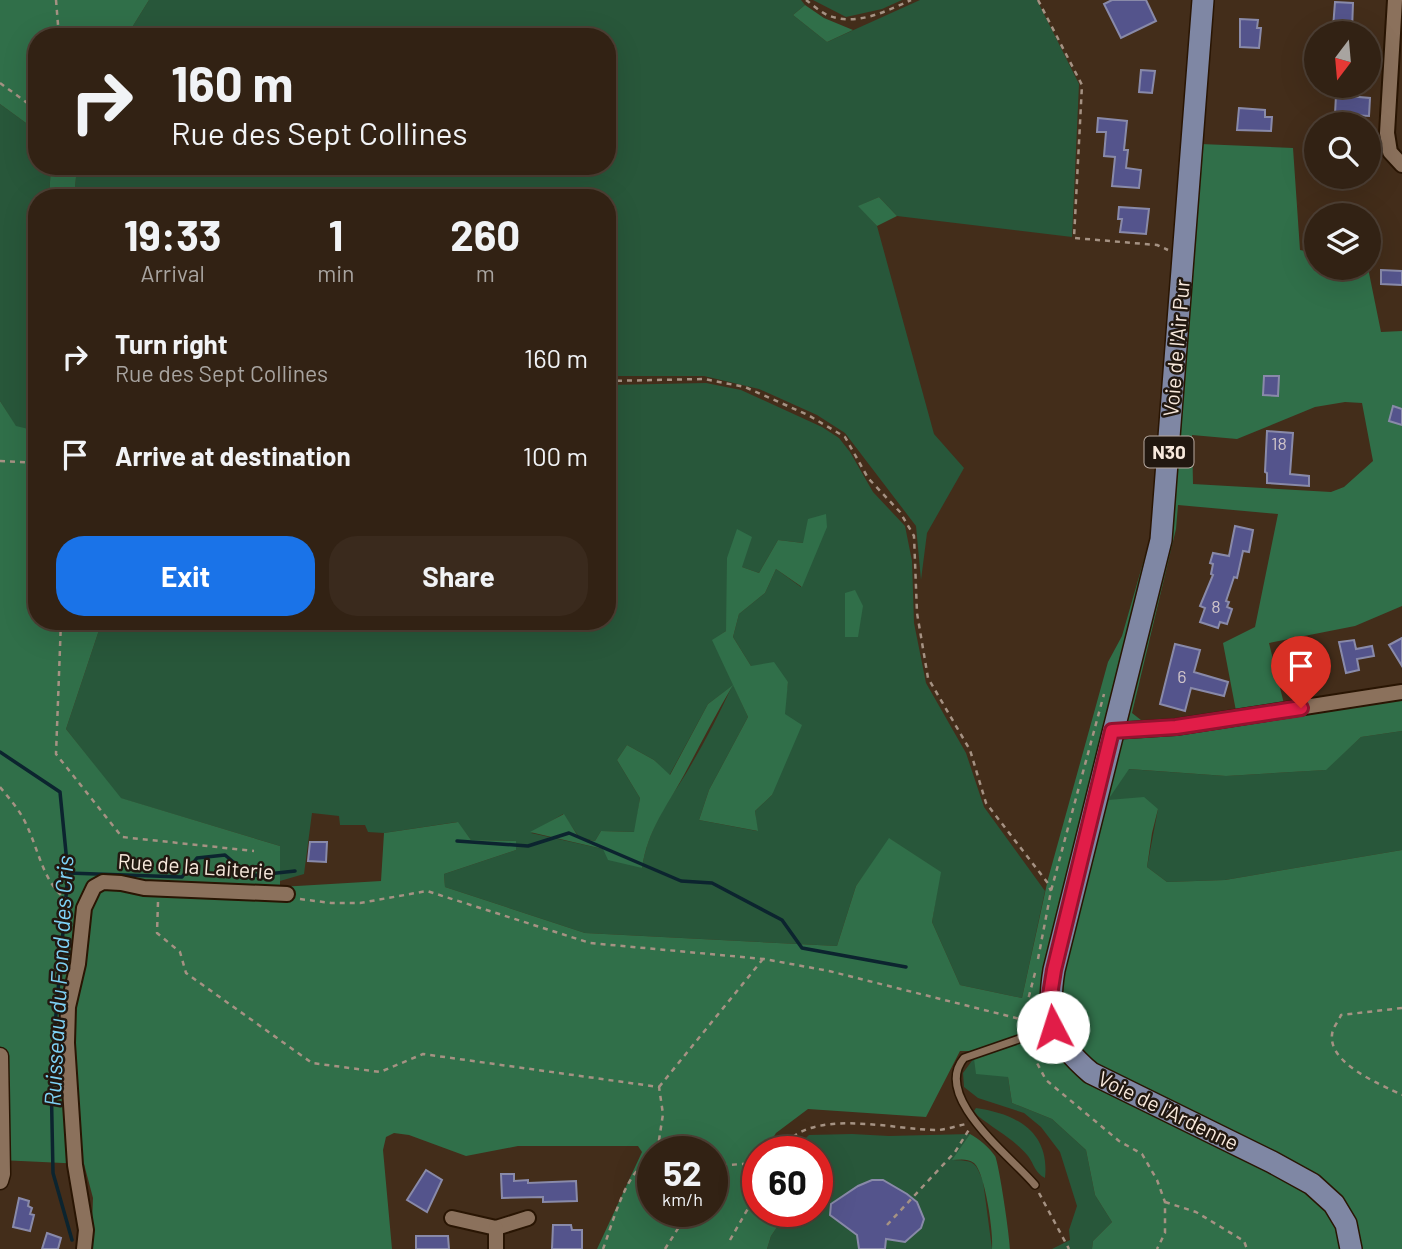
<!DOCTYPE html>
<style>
body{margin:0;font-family:Barlow,sans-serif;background:#3a2a1d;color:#f1f3f6;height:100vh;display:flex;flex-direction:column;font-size:26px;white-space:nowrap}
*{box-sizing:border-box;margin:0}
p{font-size:23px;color:#a8a4a0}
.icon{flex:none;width:38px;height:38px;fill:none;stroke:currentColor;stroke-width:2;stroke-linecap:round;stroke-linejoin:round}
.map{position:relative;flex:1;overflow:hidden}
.sheet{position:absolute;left:28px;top:189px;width:588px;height:441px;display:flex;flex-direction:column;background:#322214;border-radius:28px;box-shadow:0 7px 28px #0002,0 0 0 2px #4d3f34}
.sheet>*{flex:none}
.guide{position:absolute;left:28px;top:28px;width:588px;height:147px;border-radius:28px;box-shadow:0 7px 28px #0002,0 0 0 2px #4d3f34;background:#322214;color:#f1f3f6;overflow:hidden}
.needle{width:46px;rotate:196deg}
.controls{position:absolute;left:1304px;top:21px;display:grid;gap:14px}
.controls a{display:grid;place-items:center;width:77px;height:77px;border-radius:50%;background:#322214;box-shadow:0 7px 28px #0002,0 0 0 2px #4d3f34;font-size:35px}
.speed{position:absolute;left:637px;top:1136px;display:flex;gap:14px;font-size:35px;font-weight:700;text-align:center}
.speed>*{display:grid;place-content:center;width:91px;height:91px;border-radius:50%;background:#322214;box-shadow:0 7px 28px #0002,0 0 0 2px #4d3f34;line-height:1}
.speed small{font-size:18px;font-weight:400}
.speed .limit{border:10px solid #d22;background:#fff;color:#111}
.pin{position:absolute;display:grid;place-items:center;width:60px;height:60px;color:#fff;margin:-72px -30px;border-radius:50% 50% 50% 0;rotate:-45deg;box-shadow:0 0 7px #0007}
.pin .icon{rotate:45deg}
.me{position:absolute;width:77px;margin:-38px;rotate:355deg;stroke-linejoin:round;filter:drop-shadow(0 0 5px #0008)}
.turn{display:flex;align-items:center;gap:24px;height:147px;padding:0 28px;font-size:32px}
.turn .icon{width:91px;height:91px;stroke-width:2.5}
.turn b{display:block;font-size:49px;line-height:60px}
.eta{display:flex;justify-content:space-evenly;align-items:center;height:119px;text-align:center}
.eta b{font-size:42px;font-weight:700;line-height:49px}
.action{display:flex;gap:14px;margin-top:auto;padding:14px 28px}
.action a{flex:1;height:80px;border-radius:28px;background:#1a73e8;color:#fff;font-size:28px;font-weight:700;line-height:80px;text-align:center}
.action a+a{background:#3a2a1d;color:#f1f3f6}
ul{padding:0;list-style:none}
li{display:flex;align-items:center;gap:21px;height:98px;padding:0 28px}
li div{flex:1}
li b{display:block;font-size:26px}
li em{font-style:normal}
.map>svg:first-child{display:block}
.green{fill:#28573a;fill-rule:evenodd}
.forest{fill:#306f49;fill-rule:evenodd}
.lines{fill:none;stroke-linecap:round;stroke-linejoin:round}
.stream{stroke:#0c242f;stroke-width:3.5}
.building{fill:#54548c;stroke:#898aa9;stroke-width:2}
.service-casing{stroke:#291503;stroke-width:10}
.minor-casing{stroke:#291503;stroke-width:18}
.tertiary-casing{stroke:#291503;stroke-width:19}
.primary-casing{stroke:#291503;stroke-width:24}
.path{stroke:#a59283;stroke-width:2.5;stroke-dasharray:5 5;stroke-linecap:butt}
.service{stroke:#8b715c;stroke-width:7}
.minor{stroke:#8b715c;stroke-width:14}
.tertiary{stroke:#8b715c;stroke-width:16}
.primary{stroke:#7f87a4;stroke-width:21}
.route-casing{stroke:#92132f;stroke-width:18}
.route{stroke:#e11d48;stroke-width:12}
.labels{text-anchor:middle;stroke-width:5;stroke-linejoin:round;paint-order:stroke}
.number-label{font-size:18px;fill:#cfc4c9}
.shield{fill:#221810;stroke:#b8aaa0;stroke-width:2}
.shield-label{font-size:19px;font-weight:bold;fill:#f8e9dd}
.street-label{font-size:21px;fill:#f8e9dd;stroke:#221810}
.water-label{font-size:23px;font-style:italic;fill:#7ed2f6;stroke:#221810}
</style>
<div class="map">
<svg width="1402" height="1249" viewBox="0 0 1402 1249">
<rect width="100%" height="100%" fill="#432d1a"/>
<g class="green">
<path d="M 149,0 L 801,0 L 805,5 L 793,15 L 827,42 L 920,0 L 1037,0 L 1079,84 L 1072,237 L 897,216 L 879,197 L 859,206 L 877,226 L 934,434 L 964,468 L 927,533 L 921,580 L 916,526 L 845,433 L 817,415 L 759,389 L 704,376 L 607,376 L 607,198 L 74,198 L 77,166 L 607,166 L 607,37 L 126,37 Z"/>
<path d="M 813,0 L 902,0 L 882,9 L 846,17 Z"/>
<path d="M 0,104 L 37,131 L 37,166 L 51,166 L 49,198 L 37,198 L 37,431 L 16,427 L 0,401 Z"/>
<path d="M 706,383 L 741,390 L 822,427 L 839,438 L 850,452 L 873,492 L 905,526 L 912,561 L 914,623 L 926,683 L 966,753 L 984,807 L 1045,891 L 1022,998 L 960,985 L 932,922 L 940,872 L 890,839 L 856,886 L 837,946 L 585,933 L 445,887 L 444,874 L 516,850 L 516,841 L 471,840 L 457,822 L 384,833 L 368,832 L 365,825 L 340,825 L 339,816 L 312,813 L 304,874 L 280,881 L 280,846 L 120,798 L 66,729 L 102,621 L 607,621 L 607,385 ZM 738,530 L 742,567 L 759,573 L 778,540 L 803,543 L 801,587 L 776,569 L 765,593 L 739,614 L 733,637 L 751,666 L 788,682 L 772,795 L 755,811 L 757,831 L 699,820 L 709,790 L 748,717 L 713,640 L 726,631 ZM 732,686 C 717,719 699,753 680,783 C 662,810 647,835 642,868 L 603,849 L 531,833 L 563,814 L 579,837 L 595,841 L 601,831 L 635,832 L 640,798 L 617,760 L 627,745 L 654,760 L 669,776 L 708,704 Z"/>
<path d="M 1402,731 L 1402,850 L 1225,880 L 1167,882 L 1147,867 L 1158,809 L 1107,801 L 1128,769 L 1226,776 L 1325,770 L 1361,737 Z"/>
<path d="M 974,1058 L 1008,1077 L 1012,1103 L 1052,1119 L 1086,1150 L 1095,1195 L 1112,1222 L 1093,1241 L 1092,1249 L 1052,1249 L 1070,1240 L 1069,1230 L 1077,1206 L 1060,1152 L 1041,1127 L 1024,1113 L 978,1098 L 964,1087 L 963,1073 Z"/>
<path d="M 976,1108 C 1017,1114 1050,1132 1045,1178 C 1035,1173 1034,1164 1028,1156 C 1014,1139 994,1129 978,1116 L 974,1111 Z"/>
<path d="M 852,1134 L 889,1136 L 970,1134 L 953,1160 C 974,1161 975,1161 983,1181 L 992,1249 L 767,1249 L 771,1236 L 788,1211 L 817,1211 L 817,1152 L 793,1151 L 809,1135 Z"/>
</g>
<g class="forest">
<path d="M 0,0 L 149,0 L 126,37 L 37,37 L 37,131 L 0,104 Z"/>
<path d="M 805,5 L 824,18 L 853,30 L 827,42 L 793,15 Z"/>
<path d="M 1201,144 L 1293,148 L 1300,250 L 1316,253 L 1316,268 L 1368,268 L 1381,332 L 1402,331 L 1402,606 L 1355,626 L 1269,643 L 1287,716 L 1402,699 L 1402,731 L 1361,737 L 1326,770 L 1226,776 L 1129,769 L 1108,800 L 1144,797 L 1158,809 L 1152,833 L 1147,867 L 1167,882 L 1225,880 L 1402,850 L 1402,1249 L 1092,1249 L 1093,1241 L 1112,1222 L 1095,1195 L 1086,1150 L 1052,1119 L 1012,1103 L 1008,1077 L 976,1074 L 973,1051 L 960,1051 L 926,1117 L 808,1109 L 776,1133 L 765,1151 L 758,1152 L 758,1164 L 746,1184 L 758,1187 L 758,1211 L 788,1211 L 771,1236 L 767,1249 L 597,1249 L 642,1152 L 638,1146 L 518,1146 L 466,1156 L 409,1135 L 394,1133 L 386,1137 L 383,1150 L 392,1249 L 91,1249 L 93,1198 L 84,1164 L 0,1160 L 0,401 L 16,426 L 37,431 L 37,621 L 102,621 L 66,729 L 121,798 L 280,846 L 280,887 L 381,881 L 384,833 L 458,822 L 471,840 L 516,841 L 516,850 L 444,874 L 445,887 L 585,933 L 837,946 L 856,886 L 889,838 L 941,872 L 932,922 L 960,985 L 1022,998 L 1048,879 L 1108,662 L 1122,636 L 1151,535 ZM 1345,402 L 1362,403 L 1373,461 L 1344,487 L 1331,492 L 1193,484 L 1192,435 L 1237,439 L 1315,407 ZM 1178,505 L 1278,514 L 1255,627 L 1223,643 L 1236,711 L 1146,724 L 1132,713 L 1176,529 ZM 653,1152 L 712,1152 L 712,1211 L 653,1211 Z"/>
<path d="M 51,166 L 77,166 L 74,198 L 49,198 Z"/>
<path d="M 879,197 L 897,216 L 877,226 L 858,206 Z"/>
<path d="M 826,514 L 827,527 L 802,587 L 776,569 L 765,593 L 739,614 L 733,637 L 751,666 L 774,662 L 788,682 L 785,714 L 802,725 L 772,795 L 755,811 L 758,831 L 699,820 L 709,790 L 748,717 L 733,685 C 716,714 700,745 684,775 C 666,808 648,829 642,868 L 608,860 L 603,849 L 530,832 L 564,814 L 579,838 L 595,841 L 601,831 L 634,832 L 640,798 L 617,760 L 627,745 L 654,760 L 670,775 L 708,704 L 733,685 L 712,640 L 726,631 L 727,558 L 737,529 L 752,537 L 742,567 L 759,573 L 778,540 L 803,543 L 808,519 Z"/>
<path d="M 855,590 L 863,606 L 858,637 L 845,637 L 845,593 Z"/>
<path d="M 970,1134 C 979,1139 989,1147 995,1156 C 999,1163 1010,1238 1010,1249 L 992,1249 C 994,1235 985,1172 974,1163 C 967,1158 959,1160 952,1160 Z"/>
</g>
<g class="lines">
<g class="stream">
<path d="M 0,752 L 60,792 L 68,873 L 51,1073 L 53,1173 L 72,1240"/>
<path d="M 457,841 L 528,846 L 569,833 L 681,881 L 712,883 L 782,920 L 802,948 L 906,967"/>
<path d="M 68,873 L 182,877 L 197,858 L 225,855 L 250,876 L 295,871"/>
</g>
</g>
<g class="building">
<path d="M 1112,0 L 1146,0 L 1156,21 L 1121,38 L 1104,4 Z"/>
<path d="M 1335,2 L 1353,3 L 1352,30 L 1333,28 Z"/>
<path d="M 1240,19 L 1258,20 L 1257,28 L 1261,28 L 1259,48 L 1240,47 Z"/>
<path d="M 1141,70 L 1155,71 L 1152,93 L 1139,92 Z"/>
<path d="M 1336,95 L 1370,98 L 1369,116 L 1335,114 Z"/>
<path d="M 1239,108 L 1265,110 L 1265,117 L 1272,117 L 1271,131 L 1237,130 Z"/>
<path d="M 1098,118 L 1127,121 L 1124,150 L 1128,150 L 1126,168 L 1141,170 L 1139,188 L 1112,186 L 1115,157 L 1104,156 L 1106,132 L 1097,132 Z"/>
<path d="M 1119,207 L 1149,209 L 1146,234 L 1120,232 L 1122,219 L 1118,219 Z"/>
<path d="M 1381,270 L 1402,271 L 1402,285 L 1381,284 Z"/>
<path d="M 1264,376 L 1279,376 L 1278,396 L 1263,395 Z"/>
<path d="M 1393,406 L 1402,409 L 1402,425 L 1389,421 Z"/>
<path d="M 1267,431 L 1293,433 L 1290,474 L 1309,476 L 1309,486 L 1267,483 L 1267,473 L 1265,472 Z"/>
<path d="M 1235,526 L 1253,530 L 1249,552 L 1243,551 L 1237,578 L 1234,577 L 1226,601 L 1229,602 L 1227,607 L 1232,609 L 1227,624 L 1220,622 L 1218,628 L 1200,622 L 1205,608 L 1200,606 L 1213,575 L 1211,574 L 1213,564 L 1210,563 L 1213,553 L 1229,556 Z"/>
<path d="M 1402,638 L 1402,666 L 1389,645 Z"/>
<path d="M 1354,640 L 1356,649 L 1372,646 L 1374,656 L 1357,659 L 1359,670 L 1346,673 L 1339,642 Z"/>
<path d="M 1175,644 L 1200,650 L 1194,672 L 1228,682 L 1224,696 L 1191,688 L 1185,711 L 1160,704 Z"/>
<path d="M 1312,644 L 1317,664 L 1291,669 L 1286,649 Z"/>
<path d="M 310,842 L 327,842 L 326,862 L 308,861 Z"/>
<path d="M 426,1170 L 442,1180 L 427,1212 L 407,1200 Z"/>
<path d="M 501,1174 L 514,1174 L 514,1181 L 528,1180 L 528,1183 L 576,1181 L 577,1201 L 543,1202 L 543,1197 L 502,1198 Z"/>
<path d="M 872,1180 L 883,1180 L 907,1194 L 917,1202 L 924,1219 L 921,1228 L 905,1242 L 886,1239 L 885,1249 L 859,1249 L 857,1235 L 830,1215 L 831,1204 L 858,1186 Z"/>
<path d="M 19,1198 L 29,1201 L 28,1206 L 32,1208 L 30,1214 L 34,1215 L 30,1231 L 13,1227 Z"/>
<path d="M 553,1225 L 571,1225 L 572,1230 L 582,1230 L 582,1249 L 552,1249 Z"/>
<path d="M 47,1233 L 61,1238 L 58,1249 L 42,1249 Z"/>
<path d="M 416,1236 L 448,1236 L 449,1249 L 416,1249 Z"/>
</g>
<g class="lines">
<g class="service-casing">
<path id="service" d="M 1035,1185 C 1012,1157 931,1097 964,1058 L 1051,1028"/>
</g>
<g class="minor-casing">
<g id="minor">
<path d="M 1395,0 L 1387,133 L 1390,152 L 1402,165"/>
<path d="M 1113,731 L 1176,727 L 1402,692"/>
<path d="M 452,1218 L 496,1228 L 528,1218"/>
<path d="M 496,1228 L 496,1249"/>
<path d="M 84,1249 L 86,1230 L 75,1165 L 67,1043 L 68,1007 L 78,964 L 84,908 L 94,887 L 103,882 L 121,883 L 144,888 L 287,894"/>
</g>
</g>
<g class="tertiary-casing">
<path id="tertiary" d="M 0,1056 L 2,1174 L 0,1181"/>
</g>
<g class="primary-casing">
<path id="primary" d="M 1203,0 L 1161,540 L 1054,970 C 1046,1019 1053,1041 1091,1073 L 1272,1162 L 1312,1184 L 1334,1204 L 1346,1224 L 1351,1249"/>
</g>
<g class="path">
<path d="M 56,0 L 59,37"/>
<path d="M 806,0 C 813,5 821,13 830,16 C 857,26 887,11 911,0"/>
<path d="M 1038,0 L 1082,85 L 1074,238 L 1157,245 L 1168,250"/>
<path d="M 0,83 L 37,110"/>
<path d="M 607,381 L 704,379 L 745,387 L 808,415 L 845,437 L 868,478 L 900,512 L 914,536 L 917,613 L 928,678 L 970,750 L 986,803 L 1047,882 L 1051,891"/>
<path d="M 0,461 L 37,463"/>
<path d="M 61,621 L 56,754 L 122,837 L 254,851"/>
<path d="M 0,787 C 8,797 17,807 23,818 C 40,849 41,884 72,904"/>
<path d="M 300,899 L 331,903 L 360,903 L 427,891 L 590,943 L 764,959 L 829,971 L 1028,1021"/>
<path d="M 158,902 L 157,933 L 180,952 L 186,973 L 312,1063 L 380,1072 L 423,1054 L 659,1087 L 663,1114 L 659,1140 L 673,1152"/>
<path d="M 1038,959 L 1051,891 L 1104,694"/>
<path d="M 1402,1008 L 1341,1015 C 1339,1020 1335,1025 1333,1030 C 1323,1062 1380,1084 1402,1095"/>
<path d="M 1029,1027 L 1028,1000 L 1036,969"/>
<path d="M 1033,1044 L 1037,1063 L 1046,1080 L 1119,1141 L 1142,1154 L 1157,1180 L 1165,1202 L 1165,1233 L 1157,1249"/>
<path d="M 659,1087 L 763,959"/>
<path d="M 780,1152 C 805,1104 896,1131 939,1130 C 948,1129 957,1126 966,1124"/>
<path d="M 712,1166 L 758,1163"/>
<path d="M 1039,1193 L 1069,1249"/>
<path d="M 1165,1202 L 1196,1212 L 1244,1241 L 1247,1249"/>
<path d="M 887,1225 L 955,1152 L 970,1128"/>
<path d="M 730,1240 L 758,1191"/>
<path d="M 603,1249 C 613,1223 626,1168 653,1158"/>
<path d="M 665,1249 L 689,1211"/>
</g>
<use href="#service" class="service"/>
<use href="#minor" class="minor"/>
<use href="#tertiary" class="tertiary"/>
<use href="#primary" class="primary"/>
</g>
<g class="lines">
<g class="route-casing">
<path id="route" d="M 1053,1027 L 1050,995 L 1054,970 L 1112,731 L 1176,727 L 1301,708"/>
</g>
<use href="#route" class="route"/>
</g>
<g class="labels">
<g class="number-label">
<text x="1279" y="450">18</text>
<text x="1216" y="613">8</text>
<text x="1182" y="683">6</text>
</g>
<rect class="shield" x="1144.5" y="436.5" width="49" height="31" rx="5"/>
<g class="shield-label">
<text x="1169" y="459">N30</text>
</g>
<g class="street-label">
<text transform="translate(1177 348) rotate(-85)" y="7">Voie de l'Air Pur</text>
<text transform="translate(196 867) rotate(4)" y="7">Rue de la Laiterie</text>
<text transform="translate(1168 1111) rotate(26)" y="7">Voie de l'Ardenne</text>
</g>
<g class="water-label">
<text transform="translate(59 981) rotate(-87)" y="8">Ruisseau du Fond des Cris</text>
</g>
</g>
</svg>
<div class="controls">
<a><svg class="needle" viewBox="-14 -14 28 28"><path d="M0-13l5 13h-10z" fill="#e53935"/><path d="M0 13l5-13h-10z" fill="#a8a4a0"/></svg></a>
<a><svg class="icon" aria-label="search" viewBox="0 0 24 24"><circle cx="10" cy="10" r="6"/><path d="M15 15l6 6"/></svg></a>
<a><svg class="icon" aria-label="layers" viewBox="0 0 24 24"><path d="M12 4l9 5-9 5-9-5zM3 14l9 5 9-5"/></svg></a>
</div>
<div class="speed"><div>52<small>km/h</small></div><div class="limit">60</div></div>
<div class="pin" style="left:1301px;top:708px;background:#d93025"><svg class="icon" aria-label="arrive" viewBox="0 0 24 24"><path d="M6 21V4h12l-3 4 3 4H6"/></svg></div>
<svg class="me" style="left:1053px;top:1027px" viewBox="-20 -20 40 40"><circle r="19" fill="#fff"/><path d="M0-13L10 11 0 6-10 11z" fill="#e11d48"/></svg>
<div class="guide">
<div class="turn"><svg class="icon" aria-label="right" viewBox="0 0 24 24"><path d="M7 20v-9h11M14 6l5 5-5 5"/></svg><div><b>160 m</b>Rue des Sept Collines</div></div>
</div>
<section class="sheet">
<div class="eta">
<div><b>19:33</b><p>Arrival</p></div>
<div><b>1</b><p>min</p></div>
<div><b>260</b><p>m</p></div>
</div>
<ul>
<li><svg class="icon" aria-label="right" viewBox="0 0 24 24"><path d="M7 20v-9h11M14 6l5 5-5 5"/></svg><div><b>Turn right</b><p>Rue des Sept Collines</p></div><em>160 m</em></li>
<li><svg class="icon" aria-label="arrive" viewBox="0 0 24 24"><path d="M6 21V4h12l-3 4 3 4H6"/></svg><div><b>Arrive at destination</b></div><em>100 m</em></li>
</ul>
<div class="action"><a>Exit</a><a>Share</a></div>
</section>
</div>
